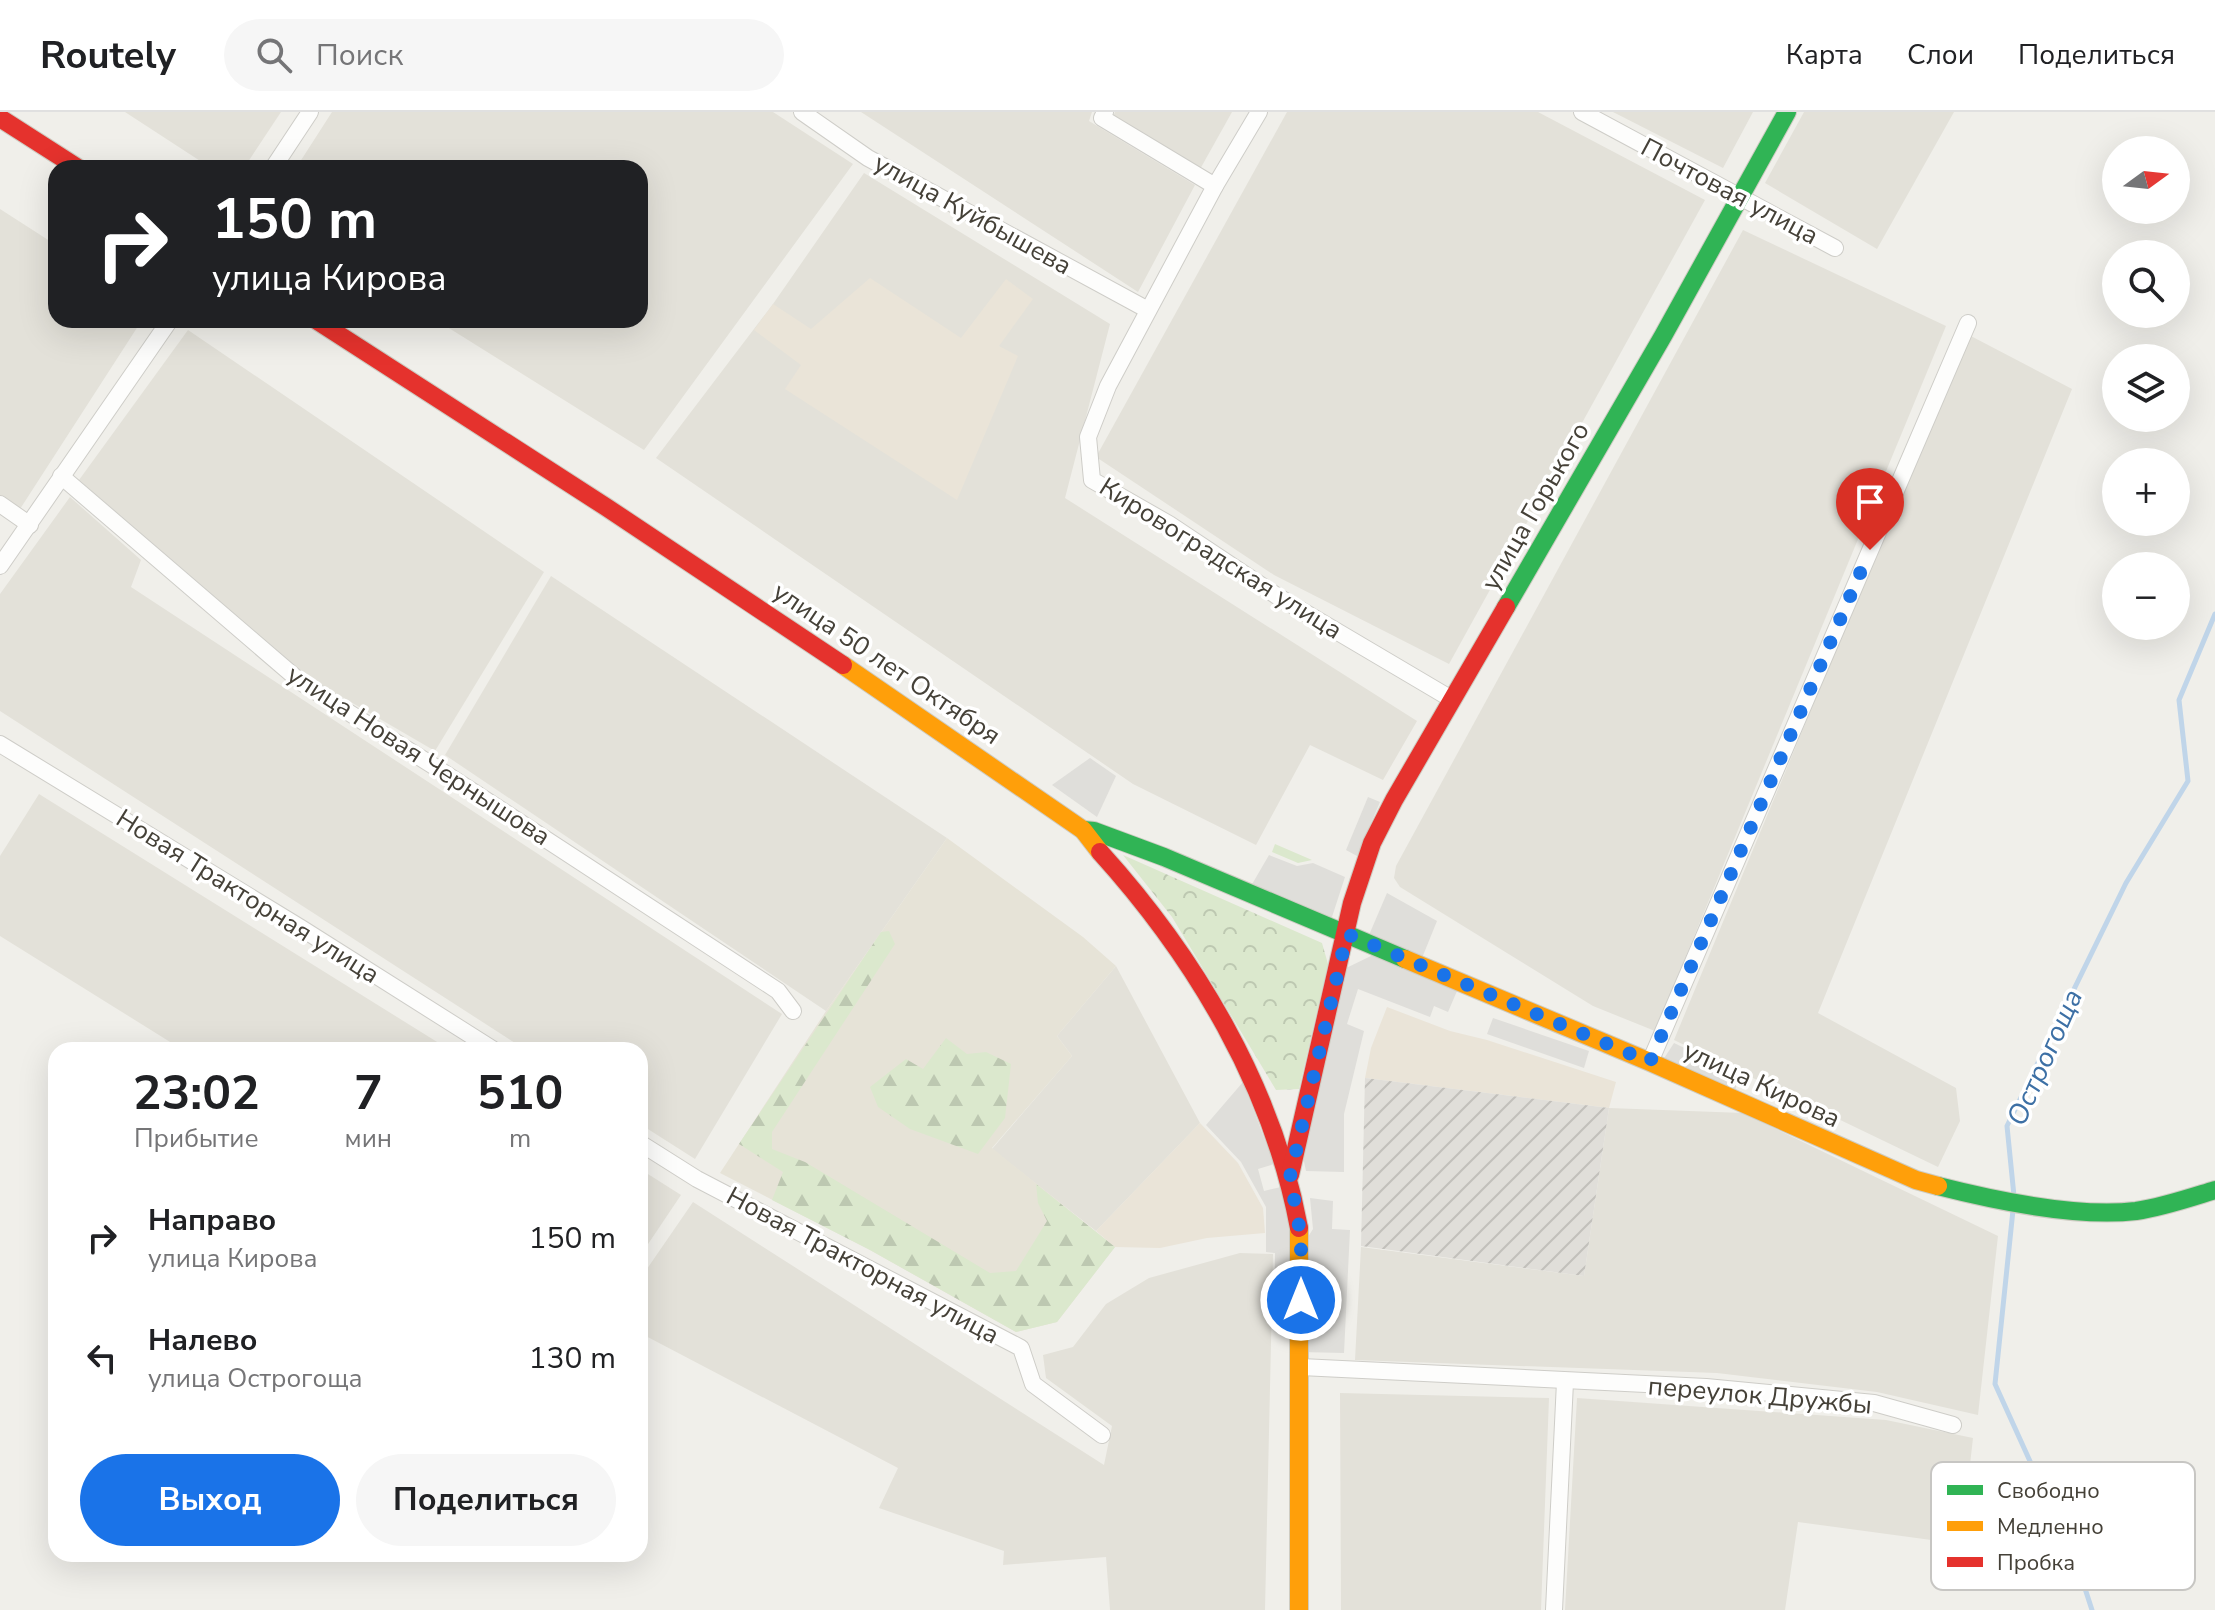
<!DOCTYPE html>
<html lang="ru">
<meta charset="utf-8">
<style>
body{margin:0;font-family:"Nunito Sans",sans-serif;background:#f6f6f6;color:#202124;height:100vh;display:flex;flex-direction:column;font-size:30px;white-space:nowrap}
*{box-sizing:border-box;margin:0}
p{font-size:26px;color:#757577}
.icon{flex:none;width:44px;height:44px;fill:none;stroke:currentColor;stroke-width:2;stroke-linecap:round;stroke-linejoin:round}
.map{position:relative;flex:1;overflow:hidden}
.drawer{position:absolute;left:48px;top:930px;width:600px;height:520px;display:flex;flex-direction:column;background:#fff;border-radius:24px;box-shadow:0 8px 32px #0002}
.drawer>*{flex:none}
.hud{position:absolute;left:48px;top:48px;width:600px;height:168px;border-radius:24px;box-shadow:0 8px 32px #0002;background:#202124;color:#fff;overflow:hidden}
.needle{width:52px;rotate:75deg}
.fabs{position:absolute;left:2102px;top:24px;display:grid;gap:16px}
.fabs a{display:grid;place-items:center;width:88px;height:88px;border-radius:50%;background:#fff;box-shadow:0 8px 32px #0002;font-size:40px}
.pin{position:absolute;display:grid;place-items:center;width:68px;height:68px;color:#fff;margin:-82px -34px;border-radius:50% 50% 50% 0;rotate:-45deg;box-shadow:0 0 8px #0007}
.pin .icon{rotate:45deg}
.me{position:absolute;width:88px;margin:-44px;rotate:0deg;stroke-linejoin:round;filter:drop-shadow(0 0 6px #0008)}
.turn{display:flex;align-items:center;gap:28px;height:168px;padding:0 32px;font-size:36px}
.turn .icon{width:104px;height:104px;stroke-width:2.5}
.turn b{display:block;font-size:56px;line-height:68px}
.eta{display:flex;justify-content:space-evenly;align-items:center;height:136px;text-align:center}
.eta b{font-size:48px;font-weight:700;line-height:56px}
.cta{display:flex;gap:16px;margin-top:auto;padding:16px 32px}
.cta a{flex:1;height:92px;border-radius:48px;background:#1a73e8;color:#fff;font-size:32px;font-weight:700;line-height:92px;text-align:center}
.cta a+a{background:#f6f6f6;color:#202124}
ul{padding:0;list-style:none}
li{display:flex;align-items:center;gap:24px;height:120px;padding:0 32px}
li div{flex:1}
li b{display:block;font-size:30px}
li em{font-style:normal}
header{display:flex;align-items:center;gap:48px;box-sizing:border-box;height:112px;padding:0 40px;background:#fff;border-bottom:2px solid #e0e0e0}
header strong{font-size:38px}
nav{display:flex;gap:44px;margin-inline-start:auto;font-size:28px}
.search{width:560px;height:72px;background:#f6f6f6;display:flex;align-items:center;gap:20px;box-sizing:border-box;padding:0 28px;border-radius:44px;color:#757577;font-size:30px}
.map>svg:first-child{display:block}
.residential{fill:#e3e1d9}
.commercial{fill:#eae4d8}
.industrial{fill:url(#industrial-furrows)}
.education{fill:#e6e3d7}
.grass{fill:url(#grass-tufts)}
.forest{fill:url(#forest-firs)}
.park{fill:url(#park-crowns)}
.parking{fill:#dfdeda}
.lines{fill:none;stroke-linecap:round;stroke-linejoin:round}
.stream{stroke:#c0d5e9;stroke-width:5}
.street-casing{stroke:#cecdc8;stroke-width:18}
.fast-casing{stroke:#ceccc2;stroke-width:20}
.slow-casing{stroke:#ceccc2;stroke-width:20}
.jam-casing{stroke:#ceccc2;stroke-width:20}
.street{stroke:#fdfdfc;stroke-width:16}
.fast{stroke:#30b455;stroke-width:18}
.slow{stroke:#ff9f0a;stroke-width:18}
.jam{stroke:#e5322d;stroke-width:18}
.route{stroke:#1a73e8;stroke-width:14;stroke-dasharray:0 25.2}
.labels{text-anchor:middle;stroke-width:7;stroke-linejoin:round;paint-order:stroke}
.street-label{font-size:26px;fill:#454138;stroke:#fff}
.water-label{font-size:28px;font-style:italic;fill:#3d70a5;stroke:#fff}
.key{fill:#fff;stroke:#c7c6c3;stroke-width:2}
.key-label{font-size:22px;fill:#454138}
</style>
<header>
<strong>Routely</strong>
<div class="search"><svg class="icon" aria-label="search" viewBox="0 0 24 24"><circle cx="10" cy="10" r="6"/><path d="M15 15l6 6"/></svg>Поиск</div>
<nav><a>Карта</a><a>Слои</a><a>Поделиться</a></nav>
</header>
<div class="map">
<svg width="2215" height="1498" viewBox="0 0 2215 1498">
<defs>
<pattern id="industrial-furrows" width="10" height="10" patternUnits="userSpaceOnUse" patternTransform="scale(2)"><rect width="10" height="10" fill="#e0ded9"/><path d="M-1 1l2-2M0 10L10 0M9 11l2-2" fill="none" stroke="#c2c0bb"/></pattern>
<pattern id="grass-tufts" width="24" height="20" patternUnits="userSpaceOnUse" patternTransform="scale(2)"><rect width="24" height="20" fill="#dbe8cd"/><path d="M3 7l-1-3M5 7V3M7 7l1-3M15 17l-1-3M17 17v-4M19 17l1-3" fill="none" stroke="#bdc8b1"/></pattern>
<pattern id="forest-firs" width="22" height="20" patternUnits="userSpaceOnUse" patternTransform="scale(2)"><rect width="22" height="20" fill="#dbe8cd"/><path d="M5 1l3.5 6h-7zM16 11l3.5 6h-7z" fill="#bdc8b1"/></pattern>
<pattern id="park-crowns" width="20" height="18" patternUnits="userSpaceOnUse" patternTransform="scale(2)"><rect width="20" height="18" fill="#dbe8cd"/><path d="M2 6a3 3 0 1 1 6 0M12 15a3 3 0 1 1 6 0" fill="none" stroke="#bdc8b1"/></pattern>
</defs>
<rect width="100%" height="100%" fill="#f0efea"/>
<g class="residential">
<path d="M 125,0 L 281,0 L 244,56 L 211,56 Z"/>
<path d="M 332,0 L 773,0 L 853,52 L 644,338 L 436,208 L 640,208 L 640,56 L 296,56 Z"/>
<path d="M 861,0 L 1092,0 L 1089,9 L 1195,73 L 1138,180 Z"/>
<path d="M 1115,0 L 1232,0 L 1199,59 L 1112,7 Z"/>
<path d="M 1287,0 L 1538,0 L 1705,88 L 1449,552 L 1274,463 L 1096,345 Z"/>
<path d="M 1613,0 L 1753,0 L 1723,56 Z"/>
<path d="M 1804,0 L 1954,0 L 1877,137 L 1765,71 Z"/>
<path d="M 864,61 L 1110,212 L 1065,386 L 1417,609 L 1383,668 L 1310,633 L 1256,733 L 1133,672 L 656,346 L 773,192 Z"/>
<path d="M 0,97 L 56,133 L 56,208 L 142,208 L 20,397 L 0,383 Z"/>
<path d="M 1743,118 L 1946,214 L 1655,919 L 1593,894 L 1400,775 L 1394,766 L 1396,754 Z"/>
<path d="M 188,218 L 544,460 L 435,639 L 306,564 L 79,368 Z"/>
<path d="M 1967,222 L 2072,277 L 1818,901 L 1956,976 L 1960,1009 L 1938,1055 L 1674,928 Z"/>
<path d="M 70,385 L 141,448 L 131,475 L 782,902 L 695,1047 L 640,1012 L 640,938 L 526,938 L 0,599 L 0,482 Z"/>
<path d="M 551,464 L 947,726 L 826,899 L 445,643 Z"/>
<path d="M 39,682 L 450,938 L 183,938 L 0,824 L 0,744 Z"/>
<path d="M 1116,854 L 1200,1011 L 1096,1119 L 992,1037 L 1072,944 L 1057,924 Z"/>
<path d="M 1609,996 L 1743,1001 L 1998,1124 L 1978,1303 L 1877,1280 L 1717,1261 L 1355,1248 L 1361,1135 L 1584,1164 Z"/>
<path d="M 640,1057 L 681,1083 L 640,1144 Z"/>
<path d="M 693,1090 L 1104,1353 L 1112,1314 L 1046,1266 L 1043,1243 L 1073,1235 L 1106,1192 L 1149,1166 L 1240,1141 L 1273,1142 L 1265,1498 L 1110,1498 L 1106,1445 L 1003,1453 L 1004,1439 L 879,1396 L 898,1356 L 640,1221 L 640,1167 Z"/>
<path d="M 1340,1281 L 1549,1286 L 1541,1498 L 1341,1498 Z"/>
<path d="M 1577,1286 L 1886,1308 L 1973,1326 L 1961,1432 L 1798,1410 L 1785,1498 L 1565,1498 Z"/>
</g>
<g class="commercial">
<path d="M 870,166 L 961,226 L 1006,167 L 1033,187 L 999,234 L 1018,244 L 957,388 L 785,277 L 801,253 L 754,218 L 773,192 L 811,217 Z"/>
<path d="M 1387,895 L 1450,919 L 1487,928 L 1616,970 L 1609,996 L 1365,966 L 1371,936 Z"/>
<path d="M 1200,1011 L 1238,1051 L 1263,1096 L 1265,1121 L 1207,1126 L 1160,1136 L 1115,1135 L 1096,1119 Z"/>
</g>
<path class="industrial" d="M 1365,966 L 1609,996 L 1584,1164 L 1361,1134 Z"/>
<path class="education" d="M 947,726 L 1083,825 L 1116,854 L 1057,924 L 1072,944 L 992,1036 L 1115,1135 L 1057,1210 L 1016,1220 L 870,1138 L 720,1061 L 826,899 Z"/>
<path class="grass" d="M 1275,732 L 1312,748 L 1298,751 L 1272,740 Z"/>
<g class="forest">
<path d="M 889,819 L 895,832 L 772,1020 L 772,1037 L 805,1050 L 990,1161 L 1016,1159 L 1047,1109 L 1038,1091 L 1036,1072 L 1115,1135 L 1057,1210 L 1016,1220 L 870,1138 L 772,1088 L 783,1060 L 739,1032 L 881,820 Z"/>
<path d="M 946,926 L 967,942 L 986,940 L 1011,952 L 1005,1006 L 978,1042 L 910,1017 L 878,995 L 870,975 L 906,947 L 923,957 Z"/>
</g>
<path class="park" d="M 1123,743 L 1322,831 L 1328,852 L 1299,977 L 1276,978 L 1172,805 Z"/>
<g class="parking">
<path d="M 1090,646 L 1116,664 L 1097,705 L 1052,673 Z"/>
<path d="M 1368,685 L 1380,690 L 1357,744 L 1346,738 Z"/>
<path d="M 1269,743 L 1297,754 L 1313,751 L 1345,765 L 1331,808 L 1251,774 Z"/>
<path d="M 1387,781 L 1437,809 L 1422,846 L 1369,823 Z"/>
<path d="M 1373,843 L 1457,879 L 1448,900 L 1434,894 L 1430,905 L 1358,877 L 1347,912 L 1364,919 L 1344,1002 L 1344,1060 L 1306,1059 L 1299,1026 L 1338,860 Z"/>
<path d="M 1493,906 L 1589,939 L 1584,956 L 1487,922 Z"/>
<path d="M 1674,931 L 1737,961 L 1735,988 L 1663,948 Z"/>
<path d="M 1243,970 L 1274,1052 L 1258,1057 L 1264,1079 L 1281,1075 L 1292,1121 L 1294,1175 L 1275,1175 L 1275,1141 L 1266,1140 L 1266,1095 L 1241,1050 L 1206,1013 Z"/>
<path d="M 1310,1086 L 1333,1089 L 1332,1117 L 1350,1118 L 1344,1241 L 1301,1240 L 1301,1136 L 1313,1117 Z"/>
</g>
<g class="lines">
<g class="stream">
<path d="M 2014,1084 L 2007,1014 L 2126,771 L 2188,669 L 2179,588 L 2215,502"/>
<path d="M 2013,1098 L 1995,1272 L 2078,1455 L 2092,1498"/>
</g>
<g class="street-casing">
<g id="street">
<path d="M 802,0 L 868,46 L 1148,198"/>
<path d="M 1105,0 L 1102,6 L 1215,74"/>
<path d="M 1259,0 L 1215,74 L 1108,274 L 1088,325 L 1092,368 L 1169,412 L 1277,484 L 1453,588"/>
<path d="M 1582,0 L 1835,136"/>
<path d="M 273,56 L 310,0"/>
<path d="M 61,364 L 302,571 L 443,660 L 778,879 L 793,899"/>
<path d="M 0,392 L 30,413"/>
<path d="M 0,454 L 170,208"/>
<path d="M 0,632 L 301,816 L 494,938"/>
<path d="M 1650,950 L 1968,211"/>
<path d="M 640,1031 L 697,1067 L 1021,1236 L 1033,1272 L 1102,1323"/>
<path d="M 1301,1255 L 1706,1275 L 1874,1291 L 1953,1313"/>
<path d="M 1554,1498 L 1565,1270"/>
</g>
</g>
<g class="fast-casing">
<g id="fast">
<path d="M 1506,495 L 1663,224 L 1787,0"/>
<path d="M 1083,718 L 1094,719 L 1164,745 L 1405,847"/>
<path d="M 1938,1074 C 1997,1089 2076,1106 2136,1099 C 2163,1095 2189,1086 2215,1078"/>
</g>
</g>
<g class="slow-casing">
<g id="slow">
<path d="M 843,553 L 1083,718 L 1100,740"/>
<path d="M 1405,847 L 1650,950 L 1916,1068 L 1938,1074"/>
<path d="M 1299,1498 L 1299,1116"/>
</g>
</g>
<g class="jam-casing">
<g id="jam">
<path d="M 0,6 L 78,56"/>
<path d="M 316,208 L 606,395 L 843,553"/>
<path d="M 1100,740 C 1195,845 1273,975 1299,1116"/>
<path d="M 1290,1063 L 1352,791 L 1372,731 L 1394,688 L 1506,495"/>
</g>
</g>
<use href="#street" class="street"/>
<use href="#fast" class="fast"/>
<use href="#slow" class="slow"/>
<use href="#jam" class="jam"/>
</g>
<g class="lines">
<path class="route" d="M 1301,1188 L 1301,1125 L 1290,1065 L 1347,822 L 1650,950 L 1870,438"/>
</g>
<g class="labels">
<g class="street-label">
<text transform="translate(1730 79) rotate(28)" y="9">Почтовая улица</text>
<text transform="translate(973 102) rotate(29)" y="9">улица Куйбышева</text>
<text transform="translate(1535 394) rotate(-60)" y="9">улица Горького</text>
<text transform="translate(1221 446) rotate(32)" y="9">Кировоградская улица</text>
<text transform="translate(887 551) rotate(34)" y="9">улица 50 лет Октября</text>
<text transform="translate(419 643) rotate(33)" y="9">улица Новая Чернышова</text>
<text transform="translate(248 784) rotate(32)" y="9">Новая Тракторная улица</text>
<text transform="translate(1762 972) rotate(25)" y="9">улица Кирова</text>
<text transform="translate(863 1153) rotate(28)" y="9">Новая Тракторная улица</text>
<text transform="translate(1760 1283) rotate(5)" y="9">переулок Дружбы</text>
</g>
<g class="water-label">
<text transform="translate(2044 945) rotate(-66)" y="10">Острогоща</text>
</g>
</g>
<rect x="1931" y="1350" width="264" height="128" rx="12" class="key"/>
<rect x="1947" y="1373" width="36" height="10" fill="#30b455"/>
<rect x="1947" y="1409" width="36" height="10" fill="#ff9f0a"/>
<rect x="1947" y="1445" width="36" height="10" fill="#e5322d"/>
<g class="key-label">
<text x="1997" y="1386">Свободно</text>
<text x="1997" y="1422">Медленно</text>
<text x="1997" y="1458">Пробка</text>
</g>
</svg>
<div class="fabs">
<a><svg class="needle" viewBox="-14 -14 28 28"><path d="M0-13l5 13h-10z" fill="#e53935"/><path d="M0 13l5-13h-10z" fill="#757577"/></svg></a>
<a><svg class="icon" aria-label="search" viewBox="0 0 24 24"><circle cx="10" cy="10" r="6"/><path d="M15 15l6 6"/></svg></a>
<a><svg class="icon" aria-label="layers" viewBox="0 0 24 24"><path d="M12 4l9 5-9 5-9-5zM3 14l9 5 9-5"/></svg></a>
<a>+</a>
<a>−</a>
</div>
<div class="pin" style="left:1870px;top:438px;background:#d93025"><svg class="icon" aria-label="arrive" viewBox="0 0 24 24"><path d="M6 21V4h12l-3 4 3 4H6"/></svg></div>
<svg class="me" style="left:1301px;top:1188px" viewBox="-20 -20 40 40"><circle r="17" fill="#1a73e8" stroke="#fff" stroke-width="3"/><path d="M0-11L8 9 0 5-8 9z" fill="#fff"/></svg>
<div class="hud">
<div class="turn"><svg class="icon" aria-label="right" viewBox="0 0 24 24"><path d="M7 20v-9h11M14 6l5 5-5 5"/></svg><div><b>150 m</b>улица Кирова</div></div>
</div>
<section class="drawer">
<div class="eta">
<div><b>23:02</b><p>Прибытие</p></div>
<div><b>7</b><p>мин</p></div>
<div><b>510</b><p>m</p></div>
</div>
<ul>
<li><svg class="icon" aria-label="right" viewBox="0 0 24 24"><path d="M7 20v-9h11M14 6l5 5-5 5"/></svg><div><b>Направо</b><p>улица Кирова</p></div><em>150 m</em></li>
<li><svg class="icon" aria-label="left" viewBox="0 0 24 24"><path d="M17 20v-9H6M10 6l-5 5 5 5"/></svg><div><b>Налево</b><p>улица Острогоща</p></div><em>130 m</em></li>
</ul>
<div class="cta"><a>Выход</a><a>Поделиться</a></div>
</section>
</div>
